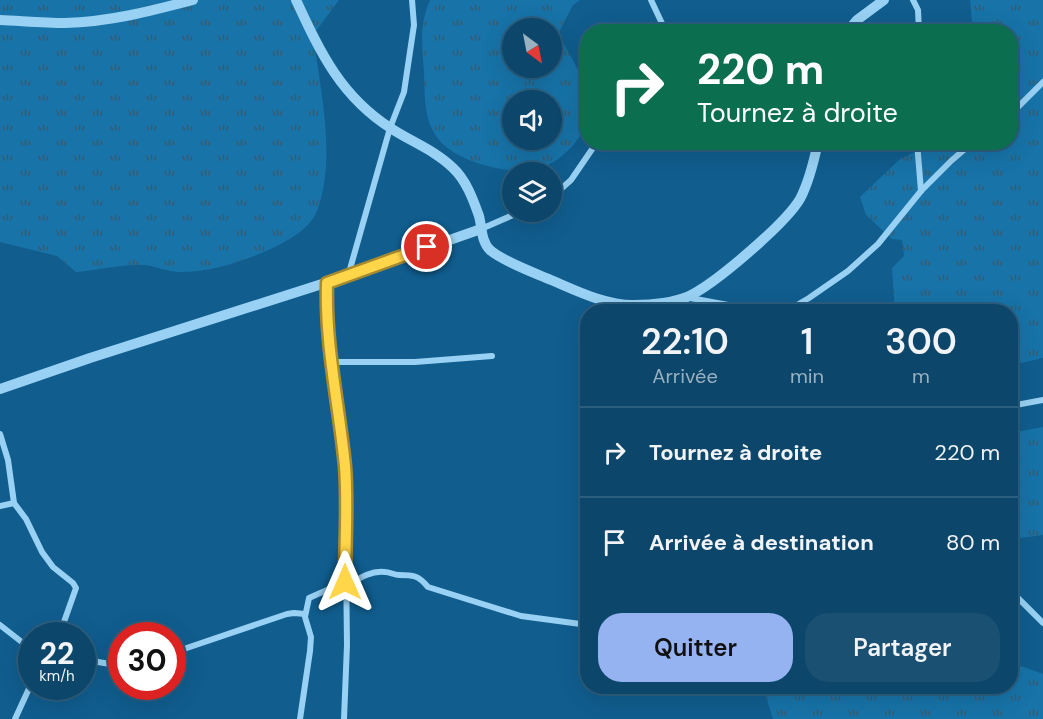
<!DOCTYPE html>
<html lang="fr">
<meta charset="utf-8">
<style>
body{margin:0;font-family:"DM Sans",sans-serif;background:#1a5072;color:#f1f3f6;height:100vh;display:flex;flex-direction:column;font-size:22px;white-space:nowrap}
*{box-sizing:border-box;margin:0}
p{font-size:20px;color:#9ab1c1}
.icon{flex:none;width:33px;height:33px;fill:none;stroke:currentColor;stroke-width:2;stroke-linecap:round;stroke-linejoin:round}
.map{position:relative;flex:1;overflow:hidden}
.details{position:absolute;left:580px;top:304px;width:438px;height:390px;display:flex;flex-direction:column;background:#0c466a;border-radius:24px;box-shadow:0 6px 24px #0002,0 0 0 2px #2c5e7e}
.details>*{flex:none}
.hud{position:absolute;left:580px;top:24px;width:438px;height:126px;border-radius:24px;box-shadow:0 6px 24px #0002,0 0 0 2px #2c5e7e;background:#0b6e4f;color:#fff;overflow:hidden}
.needle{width:39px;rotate:148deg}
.fabs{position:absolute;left:502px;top:18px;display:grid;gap:12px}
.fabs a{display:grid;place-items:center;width:60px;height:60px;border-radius:50%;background:#0c466a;box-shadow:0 6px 24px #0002,0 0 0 2px #2c5e7e;font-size:30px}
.speed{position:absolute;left:18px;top:622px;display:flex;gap:12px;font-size:30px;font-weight:700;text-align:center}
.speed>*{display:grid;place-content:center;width:78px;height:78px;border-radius:50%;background:#0c466a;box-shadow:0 6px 24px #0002,0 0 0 2px #2c5e7e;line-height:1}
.speed small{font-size:15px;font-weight:400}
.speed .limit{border:9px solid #d22;background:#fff;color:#111}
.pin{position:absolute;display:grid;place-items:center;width:51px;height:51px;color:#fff;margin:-26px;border:3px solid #fff;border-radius:50%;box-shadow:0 2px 6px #0007}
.me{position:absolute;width:66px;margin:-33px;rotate:0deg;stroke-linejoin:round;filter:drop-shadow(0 0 4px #0008)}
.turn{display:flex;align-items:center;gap:21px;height:126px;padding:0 18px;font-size:27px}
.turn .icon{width:78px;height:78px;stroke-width:2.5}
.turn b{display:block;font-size:42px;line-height:51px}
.eta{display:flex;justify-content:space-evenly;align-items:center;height:102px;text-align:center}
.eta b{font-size:36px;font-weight:600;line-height:42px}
.action{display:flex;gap:12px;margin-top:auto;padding:12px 18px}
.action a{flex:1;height:69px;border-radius:24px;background:#95b2f1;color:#111;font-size:24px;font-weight:600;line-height:69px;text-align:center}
.action a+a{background:#1a5072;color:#f1f3f6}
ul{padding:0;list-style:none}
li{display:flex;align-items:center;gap:18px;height:90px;padding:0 18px;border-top:2px solid #2c5e7e}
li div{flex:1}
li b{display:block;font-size:22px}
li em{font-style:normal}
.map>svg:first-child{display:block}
.grass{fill:url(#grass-tufts);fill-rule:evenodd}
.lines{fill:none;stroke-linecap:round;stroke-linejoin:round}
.minor{stroke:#98d1f3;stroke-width:6}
.tertiary{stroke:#98d1f3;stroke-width:10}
.route-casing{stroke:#a68a30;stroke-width:15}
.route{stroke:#ffd54a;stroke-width:10}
</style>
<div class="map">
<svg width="1043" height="719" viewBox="0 0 1043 719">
<defs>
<pattern id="grass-tufts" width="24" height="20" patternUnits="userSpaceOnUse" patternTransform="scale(1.5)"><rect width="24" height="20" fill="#1773a8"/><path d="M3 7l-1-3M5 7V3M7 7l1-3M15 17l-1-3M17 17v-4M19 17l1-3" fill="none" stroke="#375c71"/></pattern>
</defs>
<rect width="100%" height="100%" fill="#105d8e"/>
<g class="grass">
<path d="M 0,0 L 339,0 L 313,35 C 320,88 337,159 317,211 C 309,231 282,244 264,252 C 238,263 209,272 180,272 C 168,272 156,266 144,265 C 124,264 97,270 76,272 L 57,256 L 0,242 Z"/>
<path d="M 430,0 L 580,0 L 573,5 L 558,34 C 566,49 578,66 583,83 C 585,89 585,98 585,105 C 586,109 587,115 587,119 C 583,140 558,164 538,169 C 510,175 459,163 440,141 C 423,122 425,95 424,72 C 422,44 419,26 430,0 ZM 513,28 L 552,28 L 552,68 L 513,68 ZM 513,100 L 552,100 L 552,140 L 513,140 Z"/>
<path d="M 970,0 L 1043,0 L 1043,358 L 1011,365 L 1011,312 L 895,312 L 892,268 L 904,256 L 902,240 L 892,239 L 866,215 L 860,197 L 900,159 L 935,143 L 1011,142 L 1011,32 L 973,31 Z"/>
<path d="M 1043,427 L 1043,535 L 1011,539 L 1011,433 Z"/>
<path d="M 1011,660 L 1015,664 L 1043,674 L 1043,719 L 773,719 L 763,687 L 1011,687 Z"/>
</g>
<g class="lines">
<g class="minor">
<path d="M 651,0 L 666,32"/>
<path d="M 913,0 L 918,10 L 919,32"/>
<path d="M 1011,114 L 1043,82"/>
<path d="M 917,142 L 921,191"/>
<path d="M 552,197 L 571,180 L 597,142"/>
<path d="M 481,229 L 520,212"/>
<path d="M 348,276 L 390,128 L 404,92 L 414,25 L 412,0"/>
<path d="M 327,283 L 326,313 L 330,362 L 345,469 L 347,645 L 344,719"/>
<path d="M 690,298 L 766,312"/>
<path d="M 785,312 L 809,298 L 848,271 L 878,244 L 921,191 L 951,161 L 973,142"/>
<path d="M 330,362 L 415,362 L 492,356"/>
<path d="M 1011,406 L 1043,400"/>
<path d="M 0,434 L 8,460 L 14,503 L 26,519 L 42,552 L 53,567 L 73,583 L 76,588 L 59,636"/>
<path d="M 0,506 L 14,503"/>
<path d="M 345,587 C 357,580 370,570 385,572 C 390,572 394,575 399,575 C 413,575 418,575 428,587 L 521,616 L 588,625"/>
<path d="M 1011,591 L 1043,623"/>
<path d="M 0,625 L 32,650"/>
<path d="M 172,653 L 287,614 L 294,613 L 305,614"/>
<path d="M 82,655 L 98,662 L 122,666"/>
<path d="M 15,719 L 32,682"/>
<path d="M 300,719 L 310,651 L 311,637 L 305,617 L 309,598 L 345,582"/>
</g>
<g class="tertiary">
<path d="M 296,0 C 320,52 341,97 392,129 C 412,142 436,151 453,168 C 466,180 473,199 479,216 C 482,227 481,241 490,250 C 502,261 535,273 551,280 C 577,291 605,305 633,305 C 649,305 672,303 687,297 C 714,285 785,224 800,199 C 809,182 814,161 818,142"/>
<path d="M 0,20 C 22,21 44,23 65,23 C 109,22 151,11 193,0"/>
<path d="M 847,32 L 857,20 L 884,0"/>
<path d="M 0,389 L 90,358 L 347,276 L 481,229"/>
</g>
</g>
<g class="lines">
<g class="route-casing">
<path id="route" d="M 345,582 C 345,544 348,504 345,466 C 339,405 325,345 327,283 L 427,247"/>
</g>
<use href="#route" class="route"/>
</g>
</svg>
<div class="fabs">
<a><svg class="needle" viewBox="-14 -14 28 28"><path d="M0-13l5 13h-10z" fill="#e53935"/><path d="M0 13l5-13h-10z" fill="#9ab1c1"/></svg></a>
<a><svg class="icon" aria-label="sound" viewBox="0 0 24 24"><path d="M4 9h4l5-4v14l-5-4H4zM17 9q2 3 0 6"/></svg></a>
<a><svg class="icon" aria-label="layers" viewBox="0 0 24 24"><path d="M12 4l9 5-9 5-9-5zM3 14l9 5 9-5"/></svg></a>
</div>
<div class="speed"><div>22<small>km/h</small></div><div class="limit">30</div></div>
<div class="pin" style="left:427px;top:247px;background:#d93025"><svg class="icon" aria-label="arrive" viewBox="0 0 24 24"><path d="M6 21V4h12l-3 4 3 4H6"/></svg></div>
<svg class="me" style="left:345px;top:582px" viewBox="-20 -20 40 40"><path d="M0-17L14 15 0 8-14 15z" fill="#ffd54a" stroke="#fff" stroke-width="4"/></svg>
<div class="hud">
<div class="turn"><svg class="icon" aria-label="right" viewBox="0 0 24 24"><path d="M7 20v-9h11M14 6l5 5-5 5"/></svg><div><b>220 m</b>Tournez à droite</div></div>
</div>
<section class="details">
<div class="eta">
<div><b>22:10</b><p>Arrivée</p></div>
<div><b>1</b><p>min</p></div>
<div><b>300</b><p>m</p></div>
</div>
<ul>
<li><svg class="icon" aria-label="right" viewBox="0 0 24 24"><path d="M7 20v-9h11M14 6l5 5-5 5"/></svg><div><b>Tournez à droite</b></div><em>220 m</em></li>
<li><svg class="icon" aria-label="arrive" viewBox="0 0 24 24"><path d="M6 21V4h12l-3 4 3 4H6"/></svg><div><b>Arrivée à destination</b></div><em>80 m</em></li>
</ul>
<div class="action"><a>Quitter</a><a>Partager</a></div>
</section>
</div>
